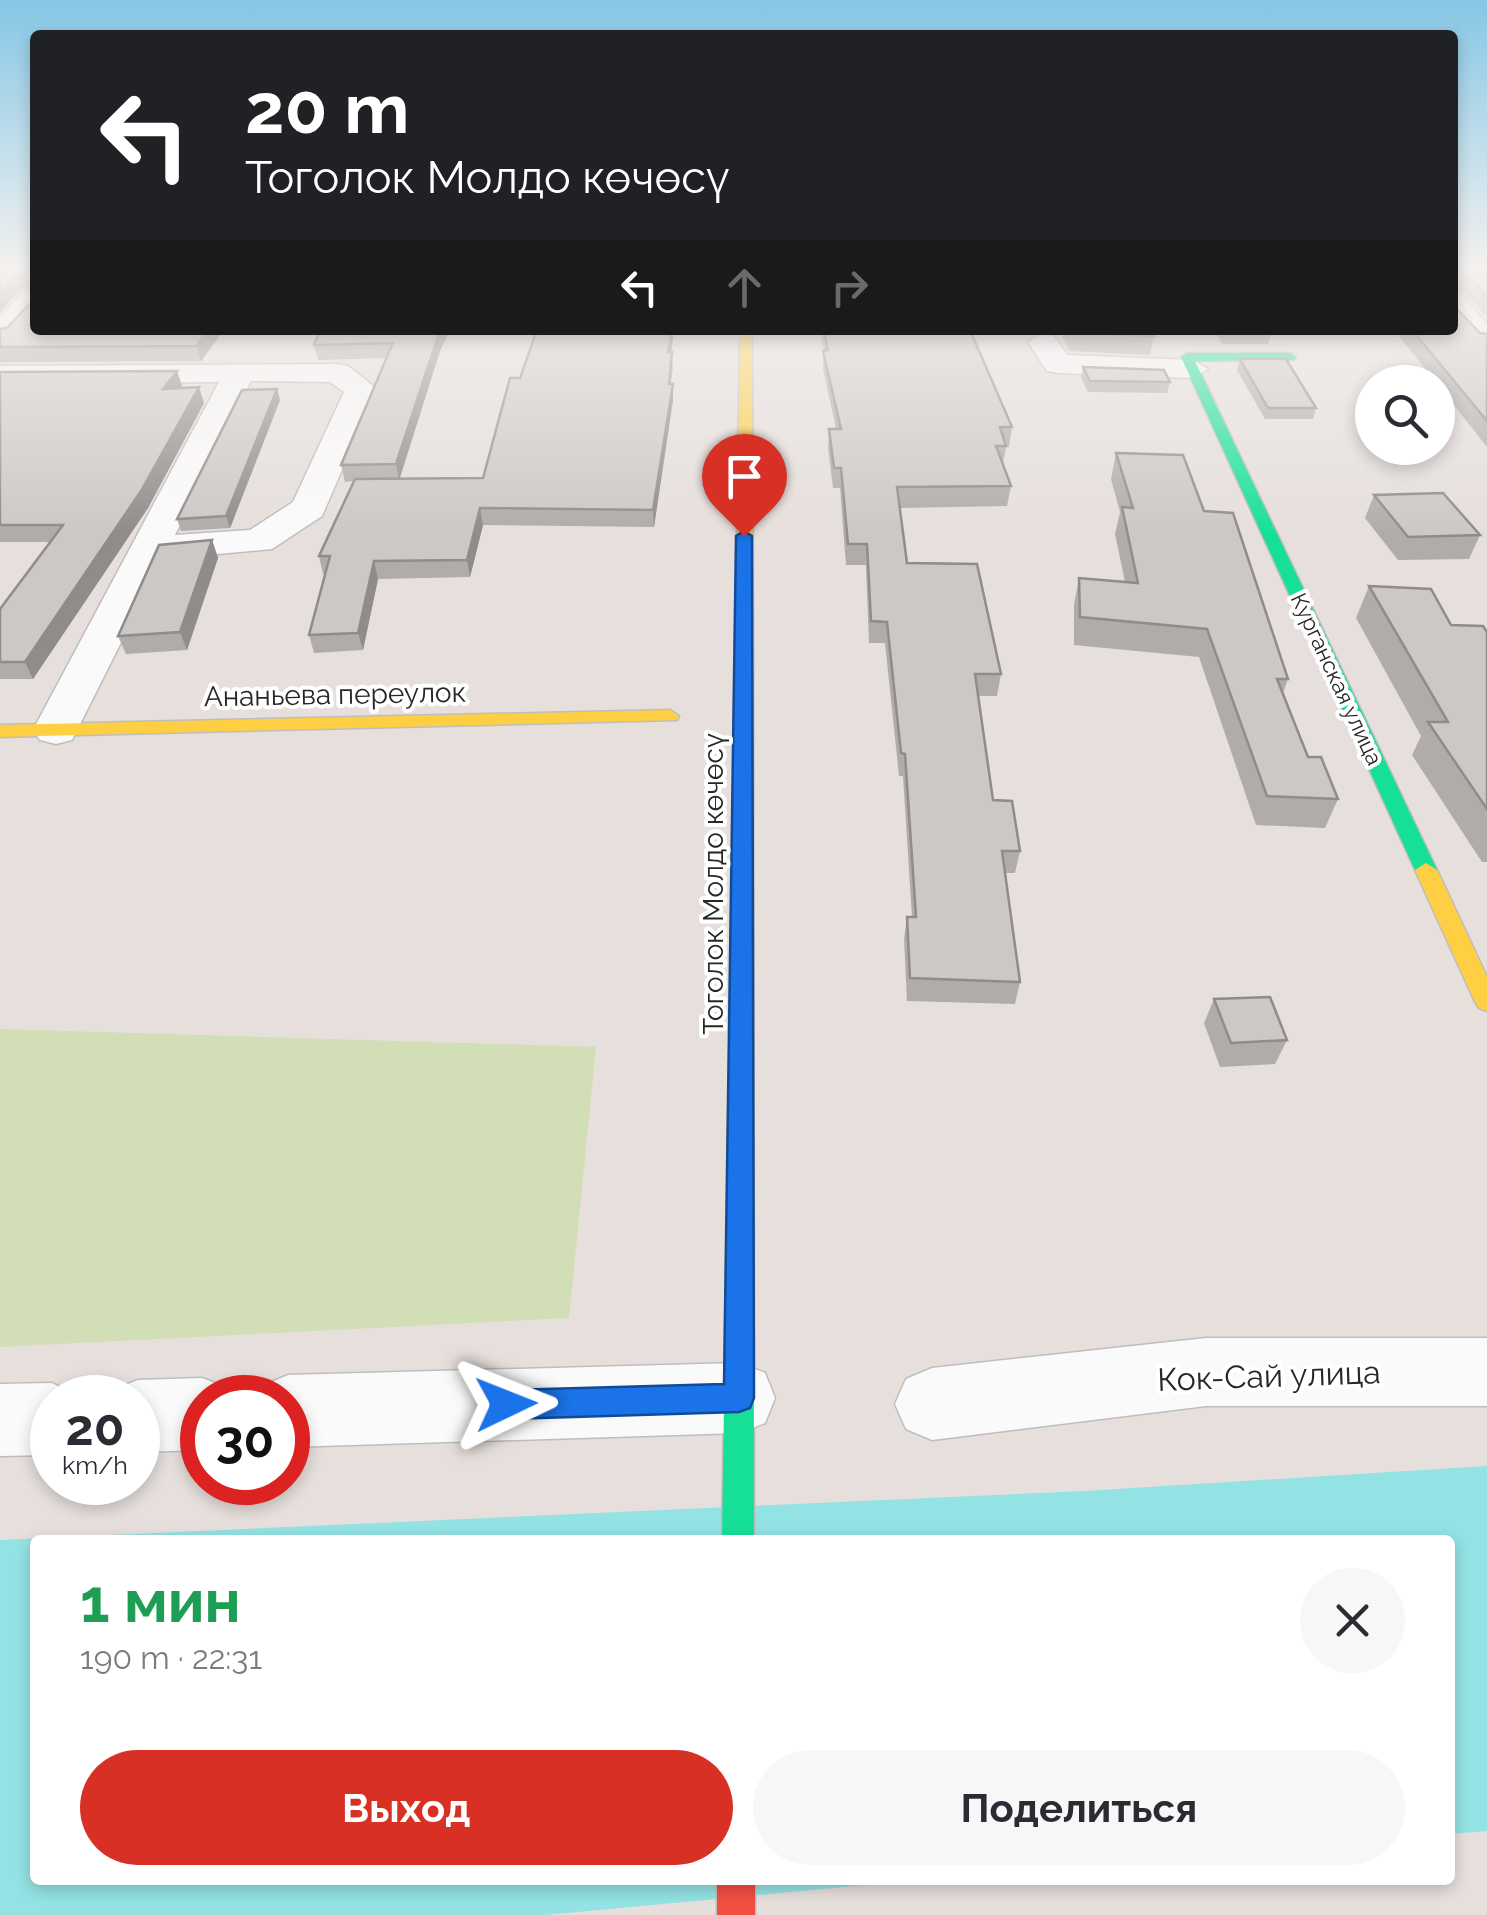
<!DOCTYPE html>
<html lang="ru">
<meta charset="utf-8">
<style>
body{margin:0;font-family:Raleway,sans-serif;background:#f7f7f7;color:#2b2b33;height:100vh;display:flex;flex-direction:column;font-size:38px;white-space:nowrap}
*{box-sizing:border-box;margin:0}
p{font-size:32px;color:#7c7c81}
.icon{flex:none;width:55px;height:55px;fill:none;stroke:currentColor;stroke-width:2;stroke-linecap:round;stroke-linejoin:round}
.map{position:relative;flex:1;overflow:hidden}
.sheet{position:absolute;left:30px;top:1535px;width:1425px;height:350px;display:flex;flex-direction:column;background:#fff;border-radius:10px;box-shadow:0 5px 15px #0003}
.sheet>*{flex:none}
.guide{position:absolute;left:30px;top:30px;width:1428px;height:305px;border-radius:10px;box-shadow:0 5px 15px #0003;background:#202124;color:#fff;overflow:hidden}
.tools{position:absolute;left:1355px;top:365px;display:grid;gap:20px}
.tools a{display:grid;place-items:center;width:100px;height:100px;border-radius:50%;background:#fff;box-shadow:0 5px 15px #0003;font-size:50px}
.speed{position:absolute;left:30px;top:1375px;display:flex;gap:20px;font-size:50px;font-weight:700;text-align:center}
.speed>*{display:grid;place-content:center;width:130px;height:130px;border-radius:50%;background:#fff;box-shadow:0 5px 15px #0003;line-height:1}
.speed small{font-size:25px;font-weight:400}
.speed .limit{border:15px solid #d22;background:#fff;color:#111}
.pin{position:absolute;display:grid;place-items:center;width:85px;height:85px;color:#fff;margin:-102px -42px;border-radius:50% 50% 50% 0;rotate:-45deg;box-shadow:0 0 10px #0007}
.pin .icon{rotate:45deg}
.me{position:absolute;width:110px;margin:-55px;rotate:88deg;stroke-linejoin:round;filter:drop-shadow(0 0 8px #0008)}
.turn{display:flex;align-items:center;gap:35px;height:210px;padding:0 50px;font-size:45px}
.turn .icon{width:130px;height:130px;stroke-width:2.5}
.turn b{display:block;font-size:70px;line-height:85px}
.lanes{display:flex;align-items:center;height:95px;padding:0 50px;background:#0003;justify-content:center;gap:50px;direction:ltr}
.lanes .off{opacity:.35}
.round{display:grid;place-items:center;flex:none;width:105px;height:105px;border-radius:52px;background:#f7f7f7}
.headline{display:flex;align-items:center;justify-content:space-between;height:170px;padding:0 50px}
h1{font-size:60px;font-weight:700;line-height:75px;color:#1e9e55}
.button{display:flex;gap:20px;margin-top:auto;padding:20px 50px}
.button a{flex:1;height:115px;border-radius:60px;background:#d93025;color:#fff;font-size:40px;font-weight:700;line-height:115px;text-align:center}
.button a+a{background:#f7f7f7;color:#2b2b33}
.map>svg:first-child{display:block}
.green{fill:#d1deb6}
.water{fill:#93e2e4}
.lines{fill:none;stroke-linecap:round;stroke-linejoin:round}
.street-casing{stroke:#bfbebe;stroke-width:3}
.fast-casing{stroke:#bfbebe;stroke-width:3}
.slow-casing{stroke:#bfbebe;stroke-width:3}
.jam-casing{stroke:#bfbebe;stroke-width:3}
.street{fill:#fbfafa;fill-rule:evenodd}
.fast{fill:#16e098;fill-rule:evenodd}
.slow{fill:#ffcf43;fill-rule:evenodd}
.jam{fill:#f24e42;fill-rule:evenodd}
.wall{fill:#afacaa}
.shaded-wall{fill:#8f8c8b}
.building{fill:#ccc8c6;stroke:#8f8c8b;stroke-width:2.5}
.route{fill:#1a73e8;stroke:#114b97;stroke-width:2.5}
.labels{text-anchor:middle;stroke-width:8;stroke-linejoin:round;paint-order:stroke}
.far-street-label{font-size:22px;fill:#272727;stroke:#fff}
.street-label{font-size:28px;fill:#272727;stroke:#fff}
.near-street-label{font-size:32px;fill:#272727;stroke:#fff}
</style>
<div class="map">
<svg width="1487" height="1915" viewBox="0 0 1487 1915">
<rect width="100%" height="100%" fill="#e6dfdc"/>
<path class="green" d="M 0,1029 L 596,1047 L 569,1318 L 0,1347 Z"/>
<path class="water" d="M 1487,1466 L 1487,1831 L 1450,1834 L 1450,1540 L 35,1540 L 35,1880 L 918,1880 L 546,1915 L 0,1915 L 0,1540 L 1085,1491 Z"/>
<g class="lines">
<g class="street-casing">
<g id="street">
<path d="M 35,288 L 35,313 L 10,340 L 0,343 L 0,317 L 25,290 Z"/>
<path d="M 1452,294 L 1462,296 L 1487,323 L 1487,349 L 1476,346 L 1452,320 Z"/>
<path d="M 1043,333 L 1054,336 L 1067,355 L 1193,360 L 1208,369 L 1193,378 L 1058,373 L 1047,371 L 1028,342 Z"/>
<path d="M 337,364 L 348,366 L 377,389 L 322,516 L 272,549 L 163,559 L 72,740 L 56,744 L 40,740 L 33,730 L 219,382 L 0,384 L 0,366 ZM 251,381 L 330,382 L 344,392 L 293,502 L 250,530 L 175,535 Z"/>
<path d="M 1206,1338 L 1487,1338 L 1487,1406 L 1206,1406 L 932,1440 L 906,1429 L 895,1404 L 906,1379 L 932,1368 Z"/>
<path d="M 739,1363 L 765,1373 L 775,1398 L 765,1423 L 739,1433 L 288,1447 L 288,1398 L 257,1398 L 262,1386 L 288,1375 Z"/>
<path d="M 202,1378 L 228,1388 L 232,1398 L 202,1398 L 202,1450 L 138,1452 L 138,1398 L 109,1398 L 112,1390 L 138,1380 Z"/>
<path d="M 52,1383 L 80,1398 L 52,1398 L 52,1455 L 0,1456 L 0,1384 Z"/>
</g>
</g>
<g class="fast-casing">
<g id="fast">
<path d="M 1290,353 L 1296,357 L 1294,360 L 1195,361 L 1437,870 L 1426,877 L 1415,870 L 1181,357 L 1187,353 Z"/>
<path d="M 744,670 L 753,675 L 754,1540 L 722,1540 L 735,675 Z"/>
</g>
</g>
<g class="slow-casing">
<g id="slow">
<path d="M 740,330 L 752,330 L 753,675 L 744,680 L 735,675 Z"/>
<path d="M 670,710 L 679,716 L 677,720 L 0,737 L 0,725 Z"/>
<path d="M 1426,863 L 1437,870 L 1487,977 L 1487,1011 L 1479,1008 L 1475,1002 L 1415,870 Z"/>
</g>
</g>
<g class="jam-casing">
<rect id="jam" x="717" y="1880" width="38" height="35"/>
</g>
<use href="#street" class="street"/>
<use href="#fast" class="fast"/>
<use href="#slow" class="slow"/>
<use href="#jam" class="jam"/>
</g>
<g class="wall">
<path d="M 0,266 L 35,266 L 35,330 L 224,330 L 201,361 L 0,362 L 0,329 L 7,328 L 32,301 L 33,287 L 24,286 L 0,312 Z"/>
<path d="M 1452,266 L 1487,266 L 1487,317 L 1465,293 L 1455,292 L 1455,307 L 1480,333 L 1487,334 L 1487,447 L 1438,385 L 1438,382 L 1436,382 L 1394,330 L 1452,330 Z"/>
<path d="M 320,330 L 450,330 L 440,351 L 400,478 L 483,478 L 520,378 L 671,352 L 673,368 L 671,384 L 673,384 L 673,400 L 654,527 L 483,525 L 470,577 L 378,579 L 363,650 L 314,653 L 309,635 L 326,574 L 323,574 L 319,556 L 354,481 L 345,482 L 341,465 L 386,358 L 318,360 L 314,345 Z"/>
<path d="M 820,330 L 970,330 L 1012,427 L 1009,447 L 1006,447 L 1003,464 L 1011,486 L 1007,506 L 900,508 L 907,563 L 1001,674 L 997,696 L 978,696 L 993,800 L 1020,851 L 1015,873 L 1005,873 L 1020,982 L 1015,1004 L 907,1001 L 904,939 L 907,917 L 912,917 L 903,776 L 899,776 L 885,643 L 869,643 L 866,565 L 846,565 L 840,488 L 833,488 L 828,448 L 829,429 L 836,429 L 823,369 L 824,351 Z"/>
<path d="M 1059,330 L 1151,330 L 1154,336 L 1150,355 L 1069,351 Z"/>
<path d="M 1214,330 L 1272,330 L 1268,344 L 1222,344 Z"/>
<path d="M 1240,359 L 1316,408 L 1313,419 L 1265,419 L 1237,370 Z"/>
<path d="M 1083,367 L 1170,382 L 1167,393 L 1088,392 L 1081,378 Z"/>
<path d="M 177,371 L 182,386 L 180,388 L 204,403 L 148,508 L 33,679 L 0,679 L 0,609 L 50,542 L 0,542 L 0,372 Z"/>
<path d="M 277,389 L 280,400 L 230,528 L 181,531 L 177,519 Z"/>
<path d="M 1116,453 L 1204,511 L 1288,679 L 1283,693 L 1308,757 L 1338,799 L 1325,828 L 1256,825 L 1199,657 L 1074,645 L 1074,605 L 1079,578 L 1125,582 L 1115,534 L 1120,512 L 1111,479 Z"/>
<path d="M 1374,495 L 1480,535 L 1469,559 L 1398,560 L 1365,518 Z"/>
<path d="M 212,540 L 218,558 L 187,650 L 126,654 L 118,636 Z"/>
<path d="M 1369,586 L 1451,625 L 1487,632 L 1487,862 L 1482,862 L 1412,755 L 1421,736 L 1356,618 Z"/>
<path d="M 1214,999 L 1287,1040 L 1275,1064 L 1220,1067 L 1204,1023 Z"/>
</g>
<g class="shaded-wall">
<path d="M 19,272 L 24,286 L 0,312 L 0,291 Z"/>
<path d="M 208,330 L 224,330 L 201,361 L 196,346 Z"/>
<path d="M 440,330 L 450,330 L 440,351 L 399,480 L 396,464 Z"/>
<path d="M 672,330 L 674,330 L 669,368 L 668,352 Z"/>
<path d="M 177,371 L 182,386 L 168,405 L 163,389 Z"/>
<path d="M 673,384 L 673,400 L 654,527 L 653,510 Z"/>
<path d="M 199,387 L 204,403 L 148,508 L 33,679 L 25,662 Z"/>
<path d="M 277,389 L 280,400 L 230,528 L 226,516 Z"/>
<path d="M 480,508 L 483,525 L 470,577 L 467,560 Z"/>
<path d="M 212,540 L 218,558 L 187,650 L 180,632 Z"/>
<path d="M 374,561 L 378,579 L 363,650 L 358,633 Z"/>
</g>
<g class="building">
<path d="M 0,266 L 35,266 L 35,330 L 208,330 L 196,346 L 0,347 L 0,329 L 7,328 L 32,301 L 33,274 L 19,272 L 0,291 Z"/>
<path d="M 1452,266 L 1487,266 L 1487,296 L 1471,278 L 1455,276 L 1455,307 L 1480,333 L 1487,334 L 1487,421 L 1412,330 L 1452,330 Z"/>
<path d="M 320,330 L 440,330 L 396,464 L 341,465 L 393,343 L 314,345 Z"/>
<path d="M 537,330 L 672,330 L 668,352 L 672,352 L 669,384 L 673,384 L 653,510 L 480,508 L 467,560 L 374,561 L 358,633 L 309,635 L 330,556 L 319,556 L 355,479 L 483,478 L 510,378 L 520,378 Z"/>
<path d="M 824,330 L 970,330 L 1012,427 L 1000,427 L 1006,446 L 996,446 L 1011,486 L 897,487 L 907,563 L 977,564 L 1001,674 L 975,674 L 993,800 L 1012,801 L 1020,851 L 1002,851 L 1020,982 L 910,978 L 907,917 L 916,917 L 905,754 L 901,753 L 887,622 L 871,621 L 867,544 L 848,544 L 841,468 L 834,468 L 829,429 L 841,429 L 823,351 L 828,350 Z"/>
<path d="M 1071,330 L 1151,330 L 1154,336 L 1073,333 Z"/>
<path d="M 1240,359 L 1286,359 L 1316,408 L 1268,408 Z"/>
<path d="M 1083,367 L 1164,370 L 1170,382 L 1090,381 Z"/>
<path d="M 177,371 L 163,389 L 199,387 L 141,491 L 25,662 L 0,662 L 0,609 L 63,525 L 0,525 L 0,372 Z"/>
<path d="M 277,389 L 226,516 L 177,519 L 242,390 Z"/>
<path d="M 1116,453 L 1183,455 L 1204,511 L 1233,513 L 1288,679 L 1277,679 L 1308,757 L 1321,757 L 1338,799 L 1267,796 L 1207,629 L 1080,617 L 1079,578 L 1138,583 L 1122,507 L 1133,508 Z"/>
<path d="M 1443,493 L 1480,535 L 1408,537 L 1374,495 Z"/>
<path d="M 212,540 L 180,632 L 118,636 L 159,545 Z"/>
<path d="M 1369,586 L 1431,589 L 1451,625 L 1483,626 L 1487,632 L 1487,809 L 1428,722 L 1448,722 Z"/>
<path d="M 1270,997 L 1287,1040 L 1231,1043 L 1214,999 Z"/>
</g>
<linearGradient id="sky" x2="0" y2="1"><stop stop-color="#86c6e6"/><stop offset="0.5" stop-color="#f4f1ef"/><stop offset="1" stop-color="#f4f1ef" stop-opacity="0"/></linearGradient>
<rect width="1487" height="534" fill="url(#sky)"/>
<path class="route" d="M 744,531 L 752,536 L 754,1398 L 750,1408 L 739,1412 L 506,1419 L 496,1415 L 491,1404 L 496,1394 L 506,1390 L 724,1384 L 736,536 Z"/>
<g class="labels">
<g class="far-street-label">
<text transform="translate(1337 679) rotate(65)" y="8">Курганская улица</text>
</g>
<g class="street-label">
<text transform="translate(335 694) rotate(-1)" y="10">Ананьева переулок</text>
<text transform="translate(713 884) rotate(-90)" y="10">Тоголок Молдо көчөсү</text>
</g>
<g class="near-street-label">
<text transform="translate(1269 1376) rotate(-2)" y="11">Кок-Сай улица</text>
</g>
</g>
</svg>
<div class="tools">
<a><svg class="icon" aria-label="search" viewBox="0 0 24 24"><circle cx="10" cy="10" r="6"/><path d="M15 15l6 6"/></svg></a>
</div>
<div class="speed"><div>20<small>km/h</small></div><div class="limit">30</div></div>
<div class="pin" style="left:744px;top:536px;background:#d93025"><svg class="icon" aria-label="arrive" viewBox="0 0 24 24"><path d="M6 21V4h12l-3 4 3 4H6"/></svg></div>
<svg class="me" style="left:506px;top:1404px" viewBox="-20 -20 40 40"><path d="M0-17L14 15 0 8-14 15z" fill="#1a73e8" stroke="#fff" stroke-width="4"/></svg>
<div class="guide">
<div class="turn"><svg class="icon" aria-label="left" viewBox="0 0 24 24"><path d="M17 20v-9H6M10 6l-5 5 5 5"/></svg><div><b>20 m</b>Тоголок Молдо көчөсү</div></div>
<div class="lanes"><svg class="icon" aria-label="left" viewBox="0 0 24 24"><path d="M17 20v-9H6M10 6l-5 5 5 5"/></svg><svg class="icon off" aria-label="ahead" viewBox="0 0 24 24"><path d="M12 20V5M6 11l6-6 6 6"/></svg><svg class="icon off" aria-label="right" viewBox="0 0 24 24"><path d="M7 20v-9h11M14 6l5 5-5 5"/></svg></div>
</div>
<section class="sheet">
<div class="headline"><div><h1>1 мин</h1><p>190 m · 22:31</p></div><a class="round"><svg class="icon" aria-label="close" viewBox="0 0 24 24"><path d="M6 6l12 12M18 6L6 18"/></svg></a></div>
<div class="button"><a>Выход</a><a>Поделиться</a></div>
</section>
</div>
